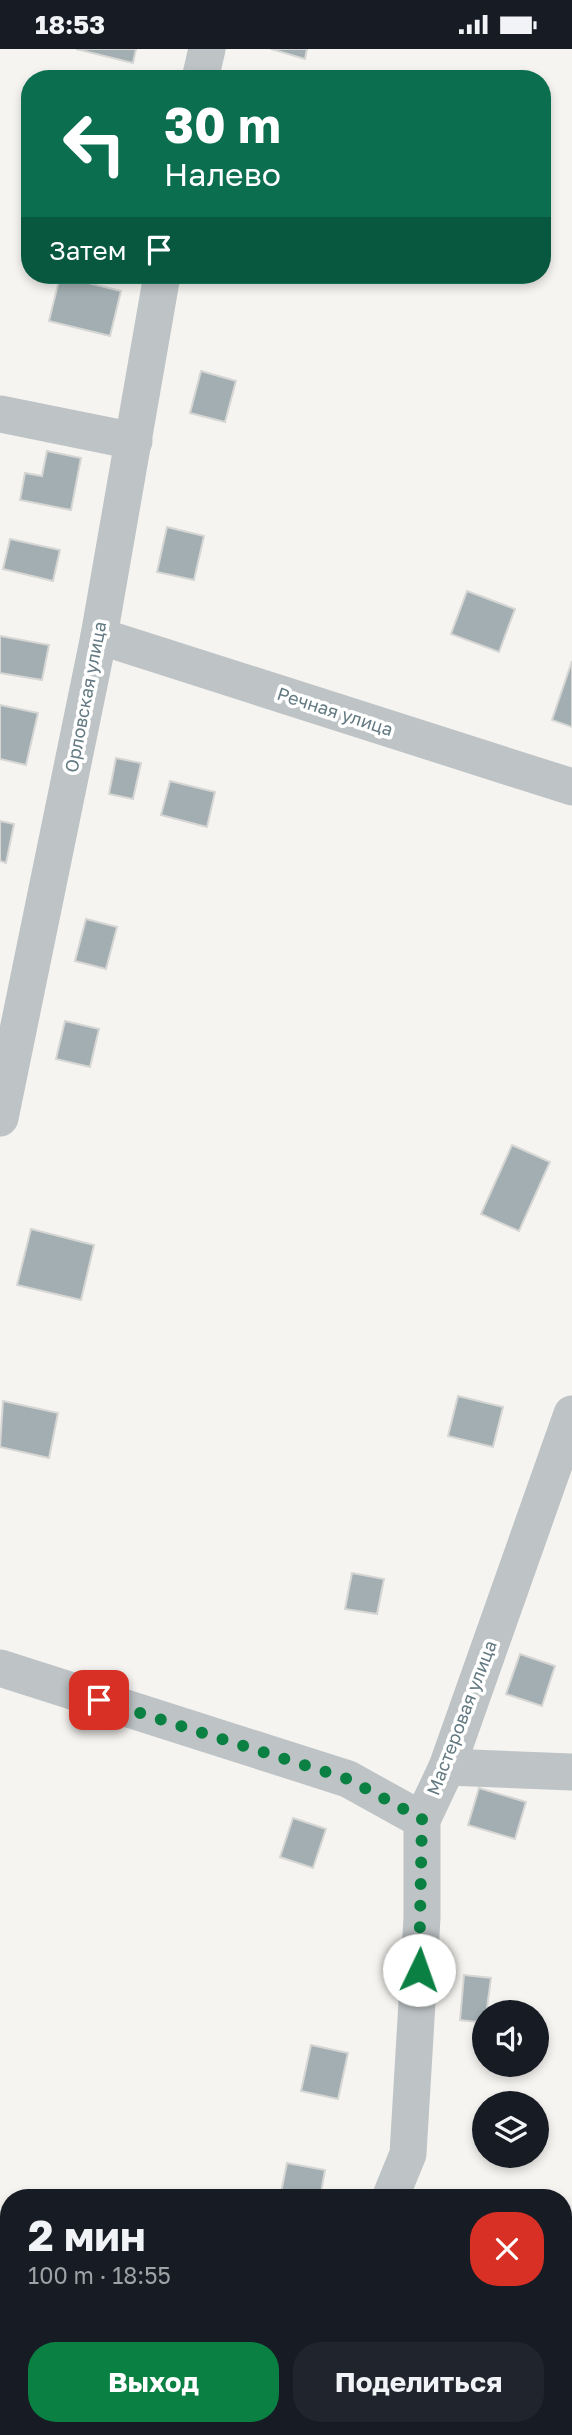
<!DOCTYPE html>
<html lang="ru">
<meta charset="utf-8">
<style>
body{margin:0;font-family:"Golos Text",sans-serif;background:#20242c;color:#f1f3f6;height:100vh;display:flex;flex-direction:column;font-size:26px;white-space:nowrap}
*{box-sizing:border-box;margin:0}
p{font-size:23px;color:#9ea1a6}
.icon{flex:none;width:38px;height:38px;fill:none;stroke:currentColor;stroke-width:2;stroke-linecap:round;stroke-linejoin:round}
.map{position:relative;flex:1;overflow:hidden}
.panel{position:absolute;left:0px;top:2140px;width:572px;height:247px;display:flex;flex-direction:column;background:#171b24;border-radius:28px 28px 0 0;box-shadow:0 4px 10px #0003}
.panel>*{flex:none}
.top-card{position:absolute;left:21px;top:21px;width:530px;height:214px;border-radius:28px;box-shadow:0 4px 10px #0003;background:#0b6e4f;color:#fff;overflow:hidden}
.tools{position:absolute;left:472px;top:1951px;display:grid;gap:14px}
.tools a{display:grid;place-items:center;width:77px;height:77px;border-radius:50%;background:#171b24;box-shadow:0 4px 10px #0003;font-size:35px}
.pin{position:absolute;display:grid;place-items:center;width:60px;height:60px;color:#fff;margin:-30px;border-radius:14px;box-shadow:0 4px 10px #0006}
.me{position:absolute;width:77px;margin:-38px;rotate:3deg;stroke-linejoin:round;filter:drop-shadow(0 0 5px #0008)}
.turn{display:flex;align-items:center;gap:24px;height:147px;padding:0 28px;font-size:32px}
.turn .icon{width:91px;height:91px;stroke-width:2.5}
.turn b{display:block;font-size:49px;line-height:60px}
.then{display:flex;align-items:center;height:66px;padding:0 28px;background:#0003;gap:14px;font-size:26px}
.round{display:grid;place-items:center;flex:none;width:74px;height:74px;border-radius:28px;background:#20242c}
.head{display:flex;align-items:center;justify-content:space-between;height:119px;padding:0 28px}
h1{font-size:42px;font-weight:700;line-height:52px}
.primary-button{display:flex;gap:14px;margin-top:auto;padding:14px 28px}
.primary-button a{flex:1;height:80px;border-radius:28px;background:#0b8043;color:#fff;font-size:28px;font-weight:700;line-height:80px;text-align:center}
.primary-button a+a{background:#20242c;color:#f1f3f6}
.status{display:flex;justify-content:space-between;align-items:center;height:49px;padding:0 35px;background:#171b24;direction:ltr}
.status svg{height:19px;fill:currentColor}
.map>svg:first-child{display:block}
.building{fill:#a2aeb1;stroke:#d6d6d4;stroke-width:2}
.lines{fill:none;stroke-linecap:round;stroke-linejoin:round}
.minor{stroke:#bec3c5;stroke-width:37}
.route{stroke:#0b8043;stroke-width:12;stroke-dasharray:0 21.6}
.labels{text-anchor:middle;stroke-width:7;stroke-linejoin:round;paint-order:stroke}
.street-label{font-size:18px;fill:#647a82;stroke:#fff}
</style>
<div class="status"><b>18:53</b><svg viewBox="0 0 49 12"><path d="M0 12V9h3v3zM5 12V6h3v6zM10 12V3h3v9zM15 12V0h3v12zM26 1h20v11H26zM47 4h2v5h-2z"/></svg></div>
<div class="map">
<svg width="572" height="2386" viewBox="0 0 572 2386">
<rect width="100%" height="100%" fill="#f5f4f1"/>
<g class="building">
<path d="M 76,0 L 136,0 L 133,14 Z"/>
<path d="M 271,0 L 307,0 L 305,10 Z"/>
<path d="M 60,227 L 121,242 L 110,287 L 49,272 Z"/>
<path d="M 201,322 L 236,332 L 225,373 L 190,364 Z"/>
<path d="M 47,402 L 81,409 L 71,461 L 20,451 L 25,424 L 42,427 Z"/>
<path d="M 167,478 L 204,487 L 194,531 L 157,523 Z"/>
<path d="M 10,490 L 60,501 L 53,532 L 3,520 Z"/>
<path d="M 467,542 L 515,560 L 499,603 L 451,585 Z"/>
<path d="M 0,587 L 49,596 L 42,631 L 0,624 Z"/>
<path d="M 572,612 L 572,678 L 552,671 Z"/>
<path d="M 0,656 L 38,664 L 26,716 L 0,710 Z"/>
<path d="M 116,709 L 141,714 L 133,750 L 109,745 Z"/>
<path d="M 170,732 L 215,743 L 207,778 L 161,766 Z"/>
<path d="M 0,772 L 14,775 L 6,814 L 0,812 Z"/>
<path d="M 86,870 L 117,878 L 106,920 L 75,912 Z"/>
<path d="M 65,972 L 99,980 L 90,1018 L 56,1010 Z"/>
<path d="M 512,1096 L 550,1113 L 519,1182 L 481,1165 Z"/>
<path d="M 31,1180 L 94,1196 L 81,1251 L 17,1236 Z"/>
<path d="M 458,1347 L 503,1358 L 493,1398 L 448,1387 Z"/>
<path d="M 3,1352 L 58,1364 L 49,1409 L 0,1398 Z"/>
<path d="M 352,1524 L 384,1530 L 377,1565 L 345,1560 Z"/>
<path d="M 520,1605 L 555,1617 L 542,1657 L 506,1645 Z"/>
<path d="M 479,1739 L 526,1753 L 515,1790 L 468,1776 Z"/>
<path d="M 293,1769 L 326,1780 L 313,1819 L 280,1808 Z"/>
<path d="M 464,1926 L 491,1929 L 485,1974 L 460,1971 Z"/>
<path d="M 311,1996 L 348,2004 L 338,2050 L 301,2042 Z"/>
<path d="M 287,2114 L 325,2121 L 320,2149 L 280,2149 Z"/>
</g>
<g class="lines">
<g class="minor">
<path d="M 200,30 L 207,0"/>
<path d="M 0,365 L 134,392"/>
<path d="M 99,587 L 572,738"/>
<path d="M 0,1069 L 99,587 L 162,226"/>
<path d="M 0,1619 L 348,1730 L 422,1771"/>
<path d="M 447,1718 L 572,1723"/>
<path d="M 390,2149 L 408,2105 L 422,1869 L 422,1771 L 447,1718 L 572,1365"/>
<path d="M 435,2378 L 449,2386"/>
<path d="M 281,2386 L 285,2378"/>
</g>
</g>
<g class="lines">
<path class="route" d="M 99,1651 L 348,1730 L 422,1770 L 419,1921"/>
</g>
<g class="labels">
<g class="street-label">
<text transform="translate(86 648) rotate(-79)" y="6">Орловская улица</text>
<text transform="translate(335 663) rotate(18)" y="6">Речная улица</text>
<text transform="translate(462 1669) rotate(-69)" y="6">Мастеровая улица</text>
</g>
</g>
</svg>
<div class="tools">
<a><svg class="icon" aria-label="sound" viewBox="0 0 24 24"><path d="M4 9h4l5-4v14l-5-4H4zM17 9q2 3 0 6"/></svg></a>
<a><svg class="icon" aria-label="layers" viewBox="0 0 24 24"><path d="M12 4l9 5-9 5-9-5zM3 14l9 5 9-5"/></svg></a>
</div>
<div class="pin" style="left:99px;top:1651px;background:#d93025"><svg class="icon" aria-label="arrive" viewBox="0 0 24 24"><path d="M6 21V4h12l-3 4 3 4H6"/></svg></div>
<svg class="me" style="left:419px;top:1921px" viewBox="-20 -20 40 40"><circle r="19" fill="#fff"/><path d="M0-13L10 11 0 6-10 11z" fill="#0b8043"/></svg>
<div class="top-card">
<div class="turn"><svg class="icon" aria-label="left" viewBox="0 0 24 24"><path d="M17 20v-9H6M10 6l-5 5 5 5"/></svg><div><b>30 m</b>Налево</div></div>
<div class="then">Затем<svg class="icon" aria-label="arrive" viewBox="0 0 24 24"><path d="M6 21V4h12l-3 4 3 4H6"/></svg></div>
</div>
<section class="panel">
<div class="head"><div><h1>2 мин</h1><p>100 m · 18:55</p></div><a class="round" style="background:#d93025;color:#fff"><svg class="icon" aria-label="close" viewBox="0 0 24 24"><path d="M6 6l12 12M18 6L6 18"/></svg></a></div>
<div class="primary-button"><a>Выход</a><a>Поделиться</a></div>
</section>
</div>
